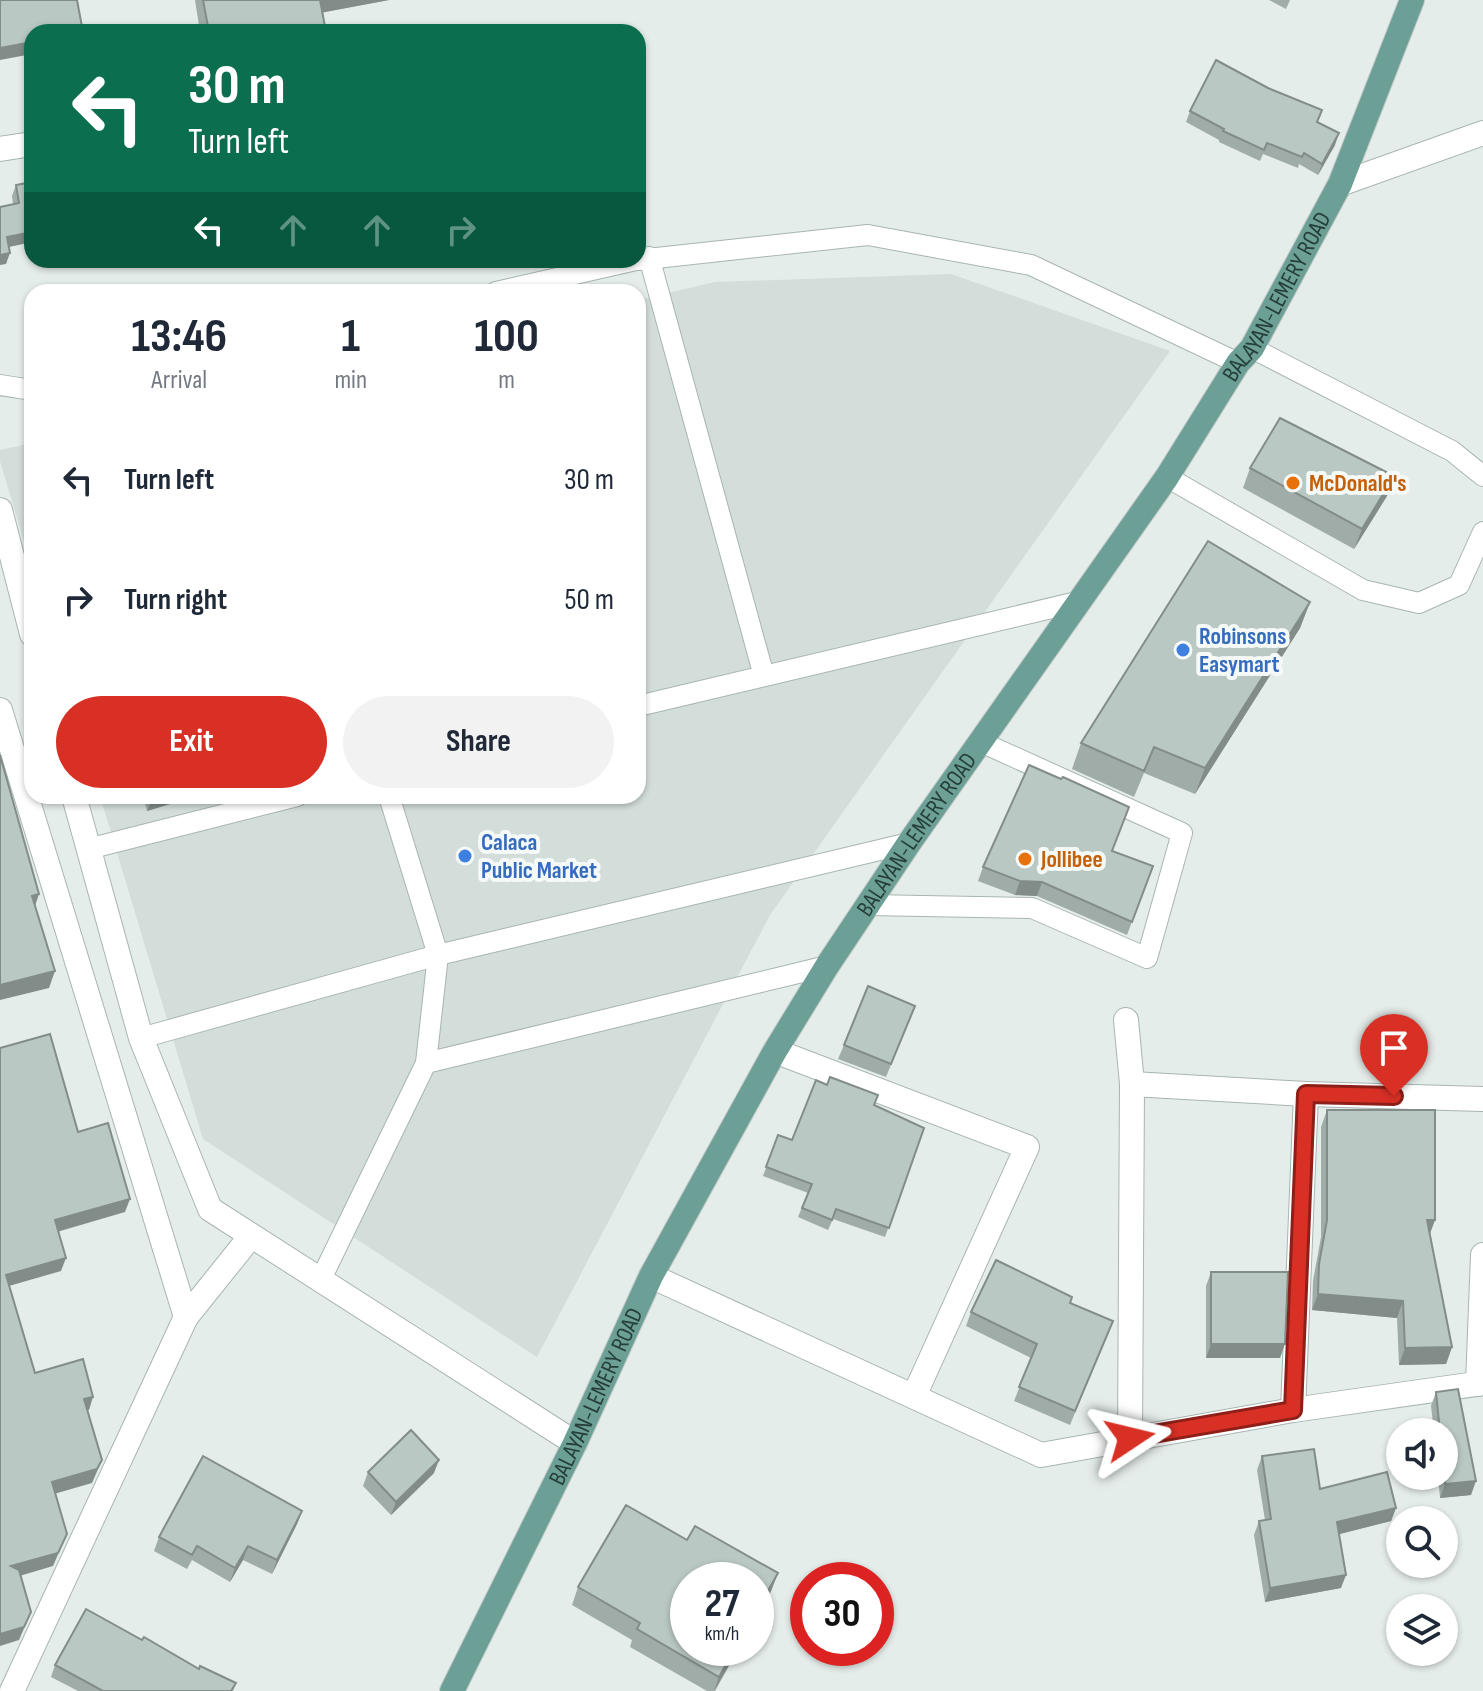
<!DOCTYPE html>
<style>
body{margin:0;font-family:"Sofia Sans Condensed",sans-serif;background:#f2f2f3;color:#1f2937;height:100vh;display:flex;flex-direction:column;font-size:30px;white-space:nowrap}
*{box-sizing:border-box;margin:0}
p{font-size:26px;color:#747a83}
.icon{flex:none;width:44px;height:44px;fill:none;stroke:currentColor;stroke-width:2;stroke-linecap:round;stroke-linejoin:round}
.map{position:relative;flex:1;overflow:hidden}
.drawer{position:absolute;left:24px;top:284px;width:622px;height:520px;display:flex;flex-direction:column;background:#fff;border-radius:24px;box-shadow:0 2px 6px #0004}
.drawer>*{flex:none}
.top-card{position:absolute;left:24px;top:24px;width:622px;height:244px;border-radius:24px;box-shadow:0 2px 6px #0004;background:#0b6e4f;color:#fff;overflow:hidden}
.controls{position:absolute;left:1386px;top:1418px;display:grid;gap:16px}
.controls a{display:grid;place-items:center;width:72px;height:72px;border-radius:50%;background:#fff;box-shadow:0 2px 6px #0004;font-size:40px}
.speed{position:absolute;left:670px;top:1562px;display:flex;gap:16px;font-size:40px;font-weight:700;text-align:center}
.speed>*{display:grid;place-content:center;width:104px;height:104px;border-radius:50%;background:#fff;box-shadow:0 2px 6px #0004;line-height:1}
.speed small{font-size:20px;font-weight:400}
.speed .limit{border:12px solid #d22;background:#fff;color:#111}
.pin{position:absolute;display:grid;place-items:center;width:68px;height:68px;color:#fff;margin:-82px -34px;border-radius:50% 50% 50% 0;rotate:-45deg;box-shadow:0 0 8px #0007}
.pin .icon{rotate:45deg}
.me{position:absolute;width:88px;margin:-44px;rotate:80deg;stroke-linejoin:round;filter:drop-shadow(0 0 6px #0008)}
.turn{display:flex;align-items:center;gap:28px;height:168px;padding:0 32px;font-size:36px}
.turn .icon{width:104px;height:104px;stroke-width:2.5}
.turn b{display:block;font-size:56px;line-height:68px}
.lanes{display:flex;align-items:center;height:76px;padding:0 32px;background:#0003;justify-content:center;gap:40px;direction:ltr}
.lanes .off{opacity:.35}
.eta{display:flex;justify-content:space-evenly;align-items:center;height:136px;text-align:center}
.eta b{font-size:48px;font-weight:700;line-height:56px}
.primary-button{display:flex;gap:16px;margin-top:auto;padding:16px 32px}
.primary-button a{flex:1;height:92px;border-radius:48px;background:#d93025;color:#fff;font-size:32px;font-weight:700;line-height:92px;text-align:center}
.primary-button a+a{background:#f2f2f3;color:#1f2937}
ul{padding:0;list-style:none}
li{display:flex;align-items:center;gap:24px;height:120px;padding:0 32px}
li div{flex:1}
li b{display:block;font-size:30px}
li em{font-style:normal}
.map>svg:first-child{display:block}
.built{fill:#d3ddd9}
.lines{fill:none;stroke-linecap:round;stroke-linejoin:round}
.service-casing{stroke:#a8b5b1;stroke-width:22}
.minor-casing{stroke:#a8b5b1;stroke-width:26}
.tertiary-casing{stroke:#a8b5b1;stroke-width:26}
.primary-casing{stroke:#c2c9c8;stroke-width:26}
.service{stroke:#fff;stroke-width:20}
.minor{stroke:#fff;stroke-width:24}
.tertiary{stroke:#fff;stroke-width:24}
.primary{stroke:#6ca096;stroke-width:24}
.wall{fill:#a0aca8}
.shaded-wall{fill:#828c88}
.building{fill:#bac8c3;stroke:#828c88;stroke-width:2}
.route-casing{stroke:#8d1f18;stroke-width:20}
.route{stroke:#d93025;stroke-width:14}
.food-dot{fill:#e8710a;stroke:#f5faf8;stroke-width:3}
.shop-dot{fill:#3f7fe0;stroke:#f5faf8;stroke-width:3}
.labels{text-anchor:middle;stroke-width:8;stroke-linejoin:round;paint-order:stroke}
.street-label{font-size:24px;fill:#253e39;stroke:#f5faf8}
.food-label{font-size:24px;font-weight:bold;fill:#c56008;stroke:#f5faf8;text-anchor:start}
.shop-label{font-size:24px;font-weight:bold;fill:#366cbe;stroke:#f5faf8;text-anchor:start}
</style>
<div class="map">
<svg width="1483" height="1691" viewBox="0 0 1483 1691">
<rect width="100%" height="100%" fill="#e5edea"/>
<g class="built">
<path d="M 951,274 L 1170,351 L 770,915 L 537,1357 L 203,1139 L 100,796 L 638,796 L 638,300 L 715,282 Z"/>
<path d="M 32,443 L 32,568 L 0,461 L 0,450 Z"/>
</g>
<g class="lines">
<g class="service-casing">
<g id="service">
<path d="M 649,257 L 764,676"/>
<path d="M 638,260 L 868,235 L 1031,265 L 1238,363"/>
<path d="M 496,292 L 636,260"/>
<path d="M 1252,348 L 1452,451 L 1483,476"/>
<path d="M 0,385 L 32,390"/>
<path d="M 1167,477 L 1363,590 L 1419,603 L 1459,585 L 1483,532"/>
<path d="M 638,706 L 1081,601"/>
<path d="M 88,849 L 297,796"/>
<path d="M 868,905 L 1032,908 L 1147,958 L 1182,833 L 981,742"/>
<path d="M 141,1038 L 438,955 L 909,843"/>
<path d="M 426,1063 L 827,966"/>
<path d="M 321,1279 L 426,1063 L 438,955 L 389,796"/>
</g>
</g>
<g class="minor-casing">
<g id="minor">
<path d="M 0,149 L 32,144"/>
<path d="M 1340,184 L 1483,133"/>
<path d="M 0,710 L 186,1317"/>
<path d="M 1126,1020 L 1132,1084 L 1130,1438"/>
<path d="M 775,1051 L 1027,1147 L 914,1396"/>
<path d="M 1132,1084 L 1306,1094 L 1483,1099"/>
<path d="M 651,1276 L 1041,1455 L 1293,1410 L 1483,1383"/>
<path d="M 1478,1384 L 1483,1255"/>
<path d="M 1293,1410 L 1306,1094"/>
<path d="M 12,1691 L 186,1317 L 251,1236"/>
</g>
</g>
<g class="tertiary-casing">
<g id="tertiary">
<path d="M 0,510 L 32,634"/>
<path d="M 74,796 L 141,1038 L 210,1209 L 575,1443"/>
</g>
</g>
<g class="primary-casing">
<g id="primary">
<path id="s1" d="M 452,1691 L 575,1443 L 651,1276 L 775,1051 L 827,966 L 909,843 L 1167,477 L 1238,363 L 1252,348 L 1340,184 L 1412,0"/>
</g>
</g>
<use href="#service" class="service"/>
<use href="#minor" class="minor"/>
<use href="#tertiary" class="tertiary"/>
<use href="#primary" class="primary"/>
</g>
<g class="wall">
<path d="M 195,0 L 389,0 L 323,12 L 326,32 L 200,32 Z"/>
<path d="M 1269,0 L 1290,0 L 1286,9 Z"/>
<path d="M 1190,111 L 1318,122 L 1335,145 L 1318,175 L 1299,164 L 1298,168 L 1263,154 L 1260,161 L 1219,142 L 1219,140 L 1186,122 Z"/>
<path d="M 16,185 L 32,242 L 9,247 L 6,264 L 13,204 L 12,196 Z"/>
<path d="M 1250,468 L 1394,476 L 1387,496 L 1354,549 L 1243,488 Z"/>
<path d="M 1310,602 L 1300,628 L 1195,794 L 1144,773 L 1134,797 L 1072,769 L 1081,743 Z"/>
<path d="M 1061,779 L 1129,807 L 1112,851 L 1153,866 L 1127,935 L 1037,896 L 1015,895 L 978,881 L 983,867 Z"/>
<path d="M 143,796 L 196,796 L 147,811 Z"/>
<path d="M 910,1019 L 886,1077 L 838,1059 L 844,1045 Z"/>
<path d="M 875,1105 L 924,1128 L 885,1237 L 833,1219 L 828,1230 L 798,1217 L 808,1193 L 763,1176 L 778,1135 L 792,1140 Z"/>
<path d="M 1327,1110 L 1435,1220 L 1430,1233 L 1452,1347 L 1446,1364 L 1399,1365 L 1397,1318 L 1312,1310 L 1313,1281 L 1321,1237 L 1321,1127 Z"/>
<path d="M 1211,1272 L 1280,1358 L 1206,1358 L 1206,1286 Z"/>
<path d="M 1070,1303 L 1113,1321 L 1070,1425 L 1014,1401 L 1031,1358 L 966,1326 L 971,1312 Z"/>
<path d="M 1436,1392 L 1471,1495 L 1440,1498 L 1438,1476 L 1444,1476 L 1444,1432 L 1434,1432 L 1431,1406 Z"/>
<path d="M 1262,1456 L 1320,1489 L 1396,1508 L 1391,1521 L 1339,1534 L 1341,1588 L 1265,1602 L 1254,1535 L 1259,1521 L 1265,1520 L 1257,1470 Z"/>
<path d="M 368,1472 L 434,1473 L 391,1515 L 363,1486 Z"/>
<path d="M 626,1505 L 687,1540 L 695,1526 L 778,1573 L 771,1591 L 756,1618 L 756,1580 L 688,1580 L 688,1648 L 739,1648 L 715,1691 L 707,1691 L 630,1647 L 632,1640 L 572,1605 L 578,1587 Z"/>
<path d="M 302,1511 L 297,1524 L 272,1574 L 243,1560 L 230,1582 L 192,1560 L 187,1569 L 154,1551 L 159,1537 Z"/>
<path d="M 142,1640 L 199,1669 L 236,1683 L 233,1691 L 78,1691 L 51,1677 L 55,1665 Z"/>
</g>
<g class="shaded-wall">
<path d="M 319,0 L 389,0 L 315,14 Z"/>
<path d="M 32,42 L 32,54 L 0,60 L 0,48 Z"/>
<path d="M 1339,133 L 1335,145 L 1318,175 L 1322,164 Z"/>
<path d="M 32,232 L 32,242 L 3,248 L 7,237 Z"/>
<path d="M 10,253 L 6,264 L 0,265 L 0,255 Z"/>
<path d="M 1394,476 L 1387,496 L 1354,549 L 1362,529 Z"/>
<path d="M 1310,602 L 1300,628 L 1195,794 L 1205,768 Z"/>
<path d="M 153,796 L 196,796 L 147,811 Z"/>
<path d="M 1020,881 L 1042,882 L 1037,896 L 1015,895 Z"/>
<path d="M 39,894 L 33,912 L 32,896 Z"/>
<path d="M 55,971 L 49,988 L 0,1000 L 0,985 Z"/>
<path d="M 130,1199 L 125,1212 L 50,1234 L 55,1220 Z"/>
<path d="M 1427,1220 L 1435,1220 L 1429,1236 Z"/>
<path d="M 66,1258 L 61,1271 L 2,1288 L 6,1275 Z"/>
<path d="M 1318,1294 L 1403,1301 L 1397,1318 L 1312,1310 Z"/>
<path d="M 1211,1344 L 1285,1344 L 1280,1358 L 1206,1358 Z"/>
<path d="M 1452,1347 L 1446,1364 L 1399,1365 L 1405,1348 Z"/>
<path d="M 93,1397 L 89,1410 L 79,1413 L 84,1399 Z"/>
<path d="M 102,1460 L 92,1483 L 47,1496 L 52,1482 Z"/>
<path d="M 439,1460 L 434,1473 L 391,1515 L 396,1502 Z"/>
<path d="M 1476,1481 L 1471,1495 L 1440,1498 L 1445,1484 Z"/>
<path d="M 1396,1508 L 1391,1521 L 1332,1536 L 1337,1522 Z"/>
<path d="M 302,1511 L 297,1524 L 272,1574 L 277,1560 Z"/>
<path d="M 67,1534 L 53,1566 L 6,1580 L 11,1566 Z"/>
<path d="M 248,1546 L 243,1560 L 230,1582 L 235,1568 Z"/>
<path d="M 778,1573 L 771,1591 L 756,1618 L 756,1612 Z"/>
<path d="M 1346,1575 L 1341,1588 L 1265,1602 L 1270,1588 Z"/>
<path d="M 31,1612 L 19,1640 L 0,1646 L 0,1634 Z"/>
<path d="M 735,1648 L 739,1648 L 714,1691 L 719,1677 Z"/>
</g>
<g class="building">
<path d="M 0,0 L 77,0 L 83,32 L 32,32 L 32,42 L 0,48 Z"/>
<path d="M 203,0 L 320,0 L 326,32 L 209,32 Z"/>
<path d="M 1216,60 L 1268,88 L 1322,110 L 1317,122 L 1339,133 L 1322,164 L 1304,153 L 1302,157 L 1267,143 L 1264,150 L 1223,131 L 1224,129 L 1190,111 Z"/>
<path d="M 32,182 L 32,232 L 7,237 L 10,253 L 0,255 L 0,207 L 19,203 L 16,185 Z"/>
<path d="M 1280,418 L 1394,476 L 1362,529 L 1250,468 Z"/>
<path d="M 1208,541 L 1310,602 L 1205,768 L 1154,747 L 1144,771 L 1081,743 Z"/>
<path d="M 0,755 L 39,894 L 32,896 L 55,971 L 0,985 Z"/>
<path d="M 1029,765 L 1061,779 L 1063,777 L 1129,807 L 1112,851 L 1153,866 L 1132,922 L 1042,882 L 1020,881 L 983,867 Z"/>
<path d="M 868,986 L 915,1006 L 891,1064 L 844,1045 Z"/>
<path d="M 50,1034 L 78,1132 L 108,1123 L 130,1199 L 55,1220 L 66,1258 L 6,1275 L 35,1373 L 83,1359 L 93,1397 L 84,1399 L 102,1460 L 97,1469 L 52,1482 L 67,1534 L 58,1553 L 11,1566 L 19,1570 L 31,1612 L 24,1627 L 0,1634 L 0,1048 Z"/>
<path d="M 830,1077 L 878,1095 L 874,1105 L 924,1128 L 889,1228 L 836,1209 L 832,1220 L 802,1208 L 812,1184 L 766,1167 L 778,1135 L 792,1140 L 816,1080 L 827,1085 Z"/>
<path d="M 1327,1110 L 1435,1110 L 1435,1220 L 1427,1220 L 1452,1347 L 1405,1348 L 1403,1301 L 1318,1294 L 1319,1264 L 1327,1220 Z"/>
<path d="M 996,1260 L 1072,1297 L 1070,1303 L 1113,1321 L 1075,1411 L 1019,1387 L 1037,1344 L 971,1312 Z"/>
<path d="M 1211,1272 L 1288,1272 L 1285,1344 L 1211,1344 Z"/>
<path d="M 1458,1389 L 1476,1481 L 1445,1484 L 1444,1432 L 1440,1432 L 1436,1392 Z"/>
<path d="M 411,1430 L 439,1460 L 396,1502 L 368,1472 Z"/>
<path d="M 1314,1449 L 1320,1489 L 1387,1472 L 1396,1508 L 1337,1522 L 1346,1575 L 1270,1588 L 1259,1521 L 1271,1519 L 1262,1456 Z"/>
<path d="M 203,1456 L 302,1511 L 277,1560 L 248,1546 L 235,1568 L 197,1546 L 192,1555 L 159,1537 Z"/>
<path d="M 626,1505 L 687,1540 L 695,1526 L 778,1573 L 756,1612 L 756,1580 L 688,1580 L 688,1648 L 735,1648 L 719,1677 L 637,1629 L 640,1623 L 578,1587 Z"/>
<path d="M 86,1609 L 142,1640 L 144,1637 L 199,1669 L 200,1666 L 236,1683 L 231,1691 L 103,1691 L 55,1665 Z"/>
</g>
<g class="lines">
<g class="route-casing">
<path id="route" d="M 1130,1438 L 1293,1410 L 1306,1094 L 1394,1096"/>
</g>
<use href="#route" class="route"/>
</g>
<g class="food-dot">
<circle cx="1293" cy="483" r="8"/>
<circle cx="1025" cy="859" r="8"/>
</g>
<g class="shop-dot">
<circle cx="1183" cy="650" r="8"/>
<circle cx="465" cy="856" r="8"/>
</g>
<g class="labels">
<g class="street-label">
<text dy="8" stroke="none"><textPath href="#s1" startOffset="1624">BALAYAN-LEMERY ROAD</textPath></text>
<text dy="8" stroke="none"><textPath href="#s1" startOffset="976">BALAYAN-LEMERY ROAD</textPath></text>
<text dy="8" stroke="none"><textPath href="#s1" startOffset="328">BALAYAN-LEMERY ROAD</textPath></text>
</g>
<g class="food-label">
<text x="1309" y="491">McDonald's</text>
<text x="1041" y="867">Jollibee</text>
</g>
<g class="shop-label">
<text x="1199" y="644">Robinsons<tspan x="1199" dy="28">Easymart</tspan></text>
<text x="481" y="850">Calaca<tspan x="481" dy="28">Public Market</tspan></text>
</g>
</g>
</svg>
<div class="controls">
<a><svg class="icon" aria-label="sound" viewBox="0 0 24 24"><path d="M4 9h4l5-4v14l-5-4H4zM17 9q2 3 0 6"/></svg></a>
<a><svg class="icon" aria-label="search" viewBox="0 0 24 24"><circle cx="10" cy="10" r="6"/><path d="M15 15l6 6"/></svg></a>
<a><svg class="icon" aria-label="layers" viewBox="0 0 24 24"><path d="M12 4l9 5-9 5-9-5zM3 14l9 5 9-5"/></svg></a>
</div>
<div class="speed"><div>27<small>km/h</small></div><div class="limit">30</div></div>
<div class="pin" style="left:1394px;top:1096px;background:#d93025"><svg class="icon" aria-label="arrive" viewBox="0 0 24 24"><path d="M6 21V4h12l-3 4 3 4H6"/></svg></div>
<svg class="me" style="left:1130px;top:1438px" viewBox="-20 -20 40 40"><path d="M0-17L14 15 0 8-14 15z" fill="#d93025" stroke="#fff" stroke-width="4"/></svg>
<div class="top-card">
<div class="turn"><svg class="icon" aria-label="left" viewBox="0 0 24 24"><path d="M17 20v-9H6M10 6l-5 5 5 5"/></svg><div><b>30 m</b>Turn left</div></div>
<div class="lanes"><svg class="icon" aria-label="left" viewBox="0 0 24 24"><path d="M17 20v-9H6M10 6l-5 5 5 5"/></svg><svg class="icon off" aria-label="ahead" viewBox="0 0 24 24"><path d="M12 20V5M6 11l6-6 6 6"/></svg><svg class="icon off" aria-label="ahead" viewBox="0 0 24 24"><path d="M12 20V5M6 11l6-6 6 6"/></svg><svg class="icon off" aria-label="right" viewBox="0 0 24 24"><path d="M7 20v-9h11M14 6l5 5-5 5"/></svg></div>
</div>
<section class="drawer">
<div class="eta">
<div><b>13:46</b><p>Arrival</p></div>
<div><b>1</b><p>min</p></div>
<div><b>100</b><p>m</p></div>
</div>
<ul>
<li><svg class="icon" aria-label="left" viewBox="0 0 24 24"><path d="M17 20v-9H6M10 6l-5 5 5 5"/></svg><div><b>Turn left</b></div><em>30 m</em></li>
<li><svg class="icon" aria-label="right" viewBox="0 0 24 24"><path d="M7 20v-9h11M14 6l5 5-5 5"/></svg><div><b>Turn right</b></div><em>50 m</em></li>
</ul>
<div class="primary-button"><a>Exit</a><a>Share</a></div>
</section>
</div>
